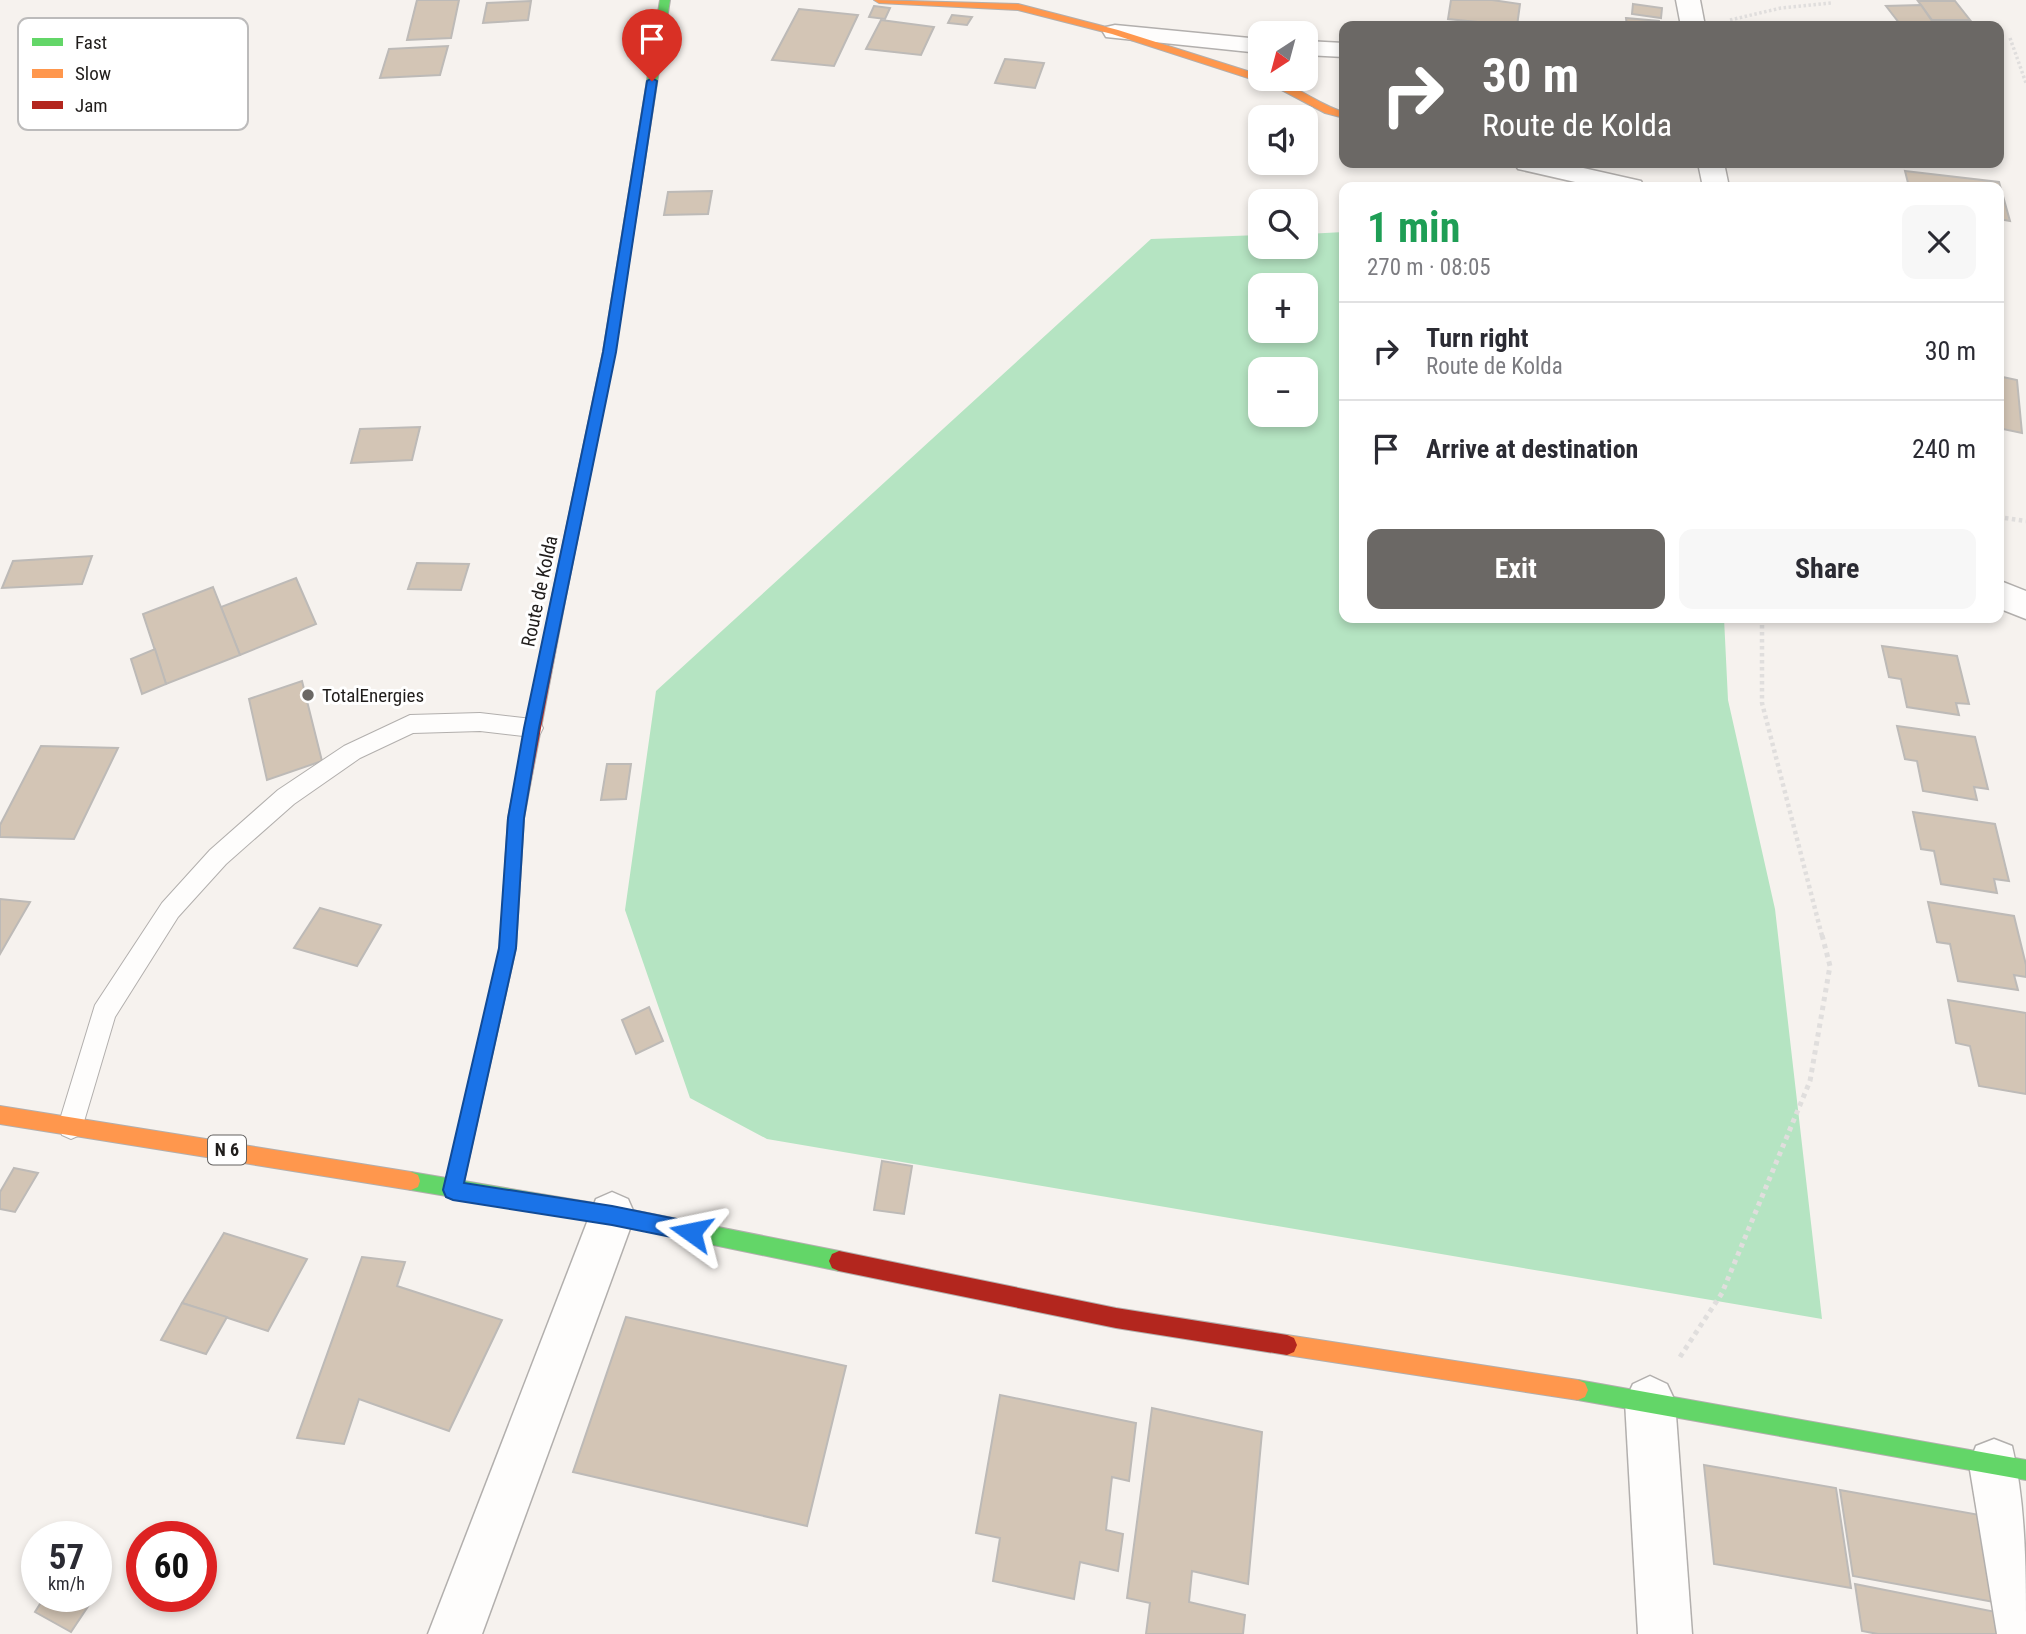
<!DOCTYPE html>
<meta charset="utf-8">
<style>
body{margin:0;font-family:"Roboto Condensed",sans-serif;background:#f7f7f7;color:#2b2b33;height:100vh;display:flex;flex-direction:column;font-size:26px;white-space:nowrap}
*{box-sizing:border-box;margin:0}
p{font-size:23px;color:#7c7c81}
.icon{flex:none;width:38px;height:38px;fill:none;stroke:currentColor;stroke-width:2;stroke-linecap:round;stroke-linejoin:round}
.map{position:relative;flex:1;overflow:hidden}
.panel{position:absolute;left:1339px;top:182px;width:665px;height:441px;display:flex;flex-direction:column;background:#fff;border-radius:14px;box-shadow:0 4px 10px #0003}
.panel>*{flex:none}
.top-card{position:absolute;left:1339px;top:21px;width:665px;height:147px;border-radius:14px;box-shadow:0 4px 10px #0003;background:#6b6865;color:#fff;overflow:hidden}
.needle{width:46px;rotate:216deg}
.buttons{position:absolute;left:1248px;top:21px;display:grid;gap:14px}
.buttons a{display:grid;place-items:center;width:70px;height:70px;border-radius:14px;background:#fff;box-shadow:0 4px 10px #0003;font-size:35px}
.speed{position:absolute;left:21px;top:1521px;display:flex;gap:14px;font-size:35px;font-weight:700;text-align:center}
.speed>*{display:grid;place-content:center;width:91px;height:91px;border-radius:50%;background:#fff;box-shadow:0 4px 10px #0003;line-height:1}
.speed small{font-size:18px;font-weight:400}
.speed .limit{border:10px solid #d22;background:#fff;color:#111}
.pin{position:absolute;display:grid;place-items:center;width:60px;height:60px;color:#fff;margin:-72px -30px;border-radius:50% 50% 50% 0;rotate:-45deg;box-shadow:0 0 7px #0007}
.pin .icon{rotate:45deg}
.me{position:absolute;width:77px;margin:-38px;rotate:282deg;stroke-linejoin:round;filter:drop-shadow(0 0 5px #0008)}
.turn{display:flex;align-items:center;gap:24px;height:147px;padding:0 28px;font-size:32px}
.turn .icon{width:91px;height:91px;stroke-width:2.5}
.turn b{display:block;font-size:49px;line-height:60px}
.round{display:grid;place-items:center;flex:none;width:74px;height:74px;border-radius:14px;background:#f7f7f7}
.head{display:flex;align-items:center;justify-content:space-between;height:119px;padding:0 28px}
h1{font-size:42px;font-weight:700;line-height:52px;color:#1e9e55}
.action{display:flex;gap:14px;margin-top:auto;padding:14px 28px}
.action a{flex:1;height:80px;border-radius:14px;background:#6b6865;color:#fff;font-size:28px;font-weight:700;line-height:80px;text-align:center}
.action a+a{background:#f7f7f7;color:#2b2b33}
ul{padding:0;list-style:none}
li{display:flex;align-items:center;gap:21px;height:98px;padding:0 28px;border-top:2px solid #e1e1e2}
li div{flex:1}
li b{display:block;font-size:26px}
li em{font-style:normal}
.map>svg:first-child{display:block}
.forest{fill:#b5e4c2;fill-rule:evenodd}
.building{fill:#d3c5b5;stroke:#bdbab7;stroke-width:2}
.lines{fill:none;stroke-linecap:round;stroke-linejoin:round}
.lane-casing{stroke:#b2afad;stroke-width:2}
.street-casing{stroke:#b2afad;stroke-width:3}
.fast-casing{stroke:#b2afad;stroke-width:2}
.slow-casing{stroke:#b2afad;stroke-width:2}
.jam-casing{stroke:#b2afad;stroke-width:2}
.path-far2{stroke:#e0dedd;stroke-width:3.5;stroke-dasharray:2.5 2.5;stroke-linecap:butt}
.path-far1{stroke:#e0dedd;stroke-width:4.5;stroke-dasharray:3.5 3.5;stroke-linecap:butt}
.path{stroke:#e0dedd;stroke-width:5;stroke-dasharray:4.5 4.5;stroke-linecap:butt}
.lane{fill:#fefdfc;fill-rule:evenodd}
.street{fill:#fefdfc;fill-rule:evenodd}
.fast{fill:#63d668;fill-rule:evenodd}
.slow{fill:#ff974d;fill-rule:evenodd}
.jam{fill:#b3261e;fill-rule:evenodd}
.route{fill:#1a73e8;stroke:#114b97;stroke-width:2}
.poi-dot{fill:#6b6865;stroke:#fff;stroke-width:2.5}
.labels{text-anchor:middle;stroke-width:6;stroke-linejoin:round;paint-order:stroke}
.shield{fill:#fff;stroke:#63615f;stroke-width:2}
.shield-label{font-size:18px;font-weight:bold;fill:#201d1b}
.street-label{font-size:19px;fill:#201d1b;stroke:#fff}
.poi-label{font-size:19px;fill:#201d1b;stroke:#fff;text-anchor:start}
.key{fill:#fff;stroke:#bcbbbb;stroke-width:2}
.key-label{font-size:19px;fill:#201d1b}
</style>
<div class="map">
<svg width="2026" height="1634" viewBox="0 0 2026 1634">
<rect width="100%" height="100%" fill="#f6f2ee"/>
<path class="forest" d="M 1344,232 L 1344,618 L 1724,618 L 1728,700 L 1775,909 L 1822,1319 L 767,1139 L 690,1098 L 625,910 L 656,691 L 1151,239 L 1260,235 L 1260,247 L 1306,247 L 1306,234 ZM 1260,285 L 1306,285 L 1306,331 L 1260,331 ZM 1260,369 L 1306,369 L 1306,415 L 1260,415 Z"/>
<g class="building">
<path d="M 417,0 L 459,0 L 451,38 L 407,40 Z"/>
<path d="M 1451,0 L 1492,0 L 1520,4 L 1517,26 L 1448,19 Z"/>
<path d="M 531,1 L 528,20 L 483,23 L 487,3 Z"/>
<path d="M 1918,1 L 1955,1 L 1970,20 L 1932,20 Z"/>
<path d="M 1633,4 L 1662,8 L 1661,18 L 1632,14 Z"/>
<path d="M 1921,5 L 1934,24 L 1900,24 L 1886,6 Z"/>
<path d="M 874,6 L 890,8 L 885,19 L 869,17 Z"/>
<path d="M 799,9 L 858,15 L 834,66 L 772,60 Z"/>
<path d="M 952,15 L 972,17 L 967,25 L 948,23 Z"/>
<path d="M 1626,18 L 1659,21 L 1660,26 L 1627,26 Z"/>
<path d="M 881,20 L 934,27 L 921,55 L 866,49 Z"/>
<path d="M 448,46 L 440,75 L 380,78 L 389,49 Z"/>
<path d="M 1005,59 L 1044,63 L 1035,88 L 995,83 Z"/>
<path d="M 1905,171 L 1999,182 L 2010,221 L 1998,219 L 1998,187 L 1909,187 Z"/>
<path d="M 712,191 L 708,214 L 664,215 L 668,192 Z"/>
<path d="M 1998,376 L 2017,380 L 2022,433 L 1998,428 Z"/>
<path d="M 420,427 L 412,460 L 351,463 L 360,429 Z"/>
<path d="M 92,556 L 82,584 L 2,588 L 13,561 Z"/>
<path d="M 417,563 L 469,564 L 461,590 L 408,589 Z"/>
<path d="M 296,578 L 316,624 L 240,655 L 221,607 Z"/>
<path d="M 213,587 L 240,655 L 166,684 L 143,614 Z"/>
<path d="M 1882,646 L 1957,656 L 1969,704 L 1956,703 L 1959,715 L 1907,707 L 1901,679 L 1889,677 Z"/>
<path d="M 155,649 L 166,684 L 142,694 L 131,659 Z"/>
<path d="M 302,681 L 322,761 L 267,780 L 249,699 Z"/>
<path d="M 1897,726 L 1975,737 L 1988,789 L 1974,787 L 1977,800 L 1923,791 L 1917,761 L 1905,759 Z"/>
<path d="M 41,746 L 118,748 L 74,839 L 0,837 L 0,825 Z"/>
<path d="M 607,764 L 631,764 L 626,799 L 601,800 Z"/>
<path d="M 1913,812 L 1995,824 L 2009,881 L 1994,879 L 1997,893 L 1941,884 L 1934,851 L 1921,849 Z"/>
<path d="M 0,899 L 30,902 L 0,954 Z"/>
<path d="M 1928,902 L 2014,916 L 2026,965 L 2026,977 L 2014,975 L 2018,990 L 1958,981 L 1950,944 L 1937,942 Z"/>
<path d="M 320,908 L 381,925 L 357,966 L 294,948 Z"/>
<path d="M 1948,1000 L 2026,1013 L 2026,1094 L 1979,1086 L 1970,1046 L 1956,1043 Z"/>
<path d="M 649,1007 L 663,1041 L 636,1054 L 622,1020 Z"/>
<path d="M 882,1161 L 912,1166 L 904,1214 L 874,1210 Z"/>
<path d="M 14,1168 L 38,1173 L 15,1212 L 0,1209 L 0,1192 Z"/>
<path d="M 224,1233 L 307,1259 L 268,1331 L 182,1303 Z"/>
<path d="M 362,1257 L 405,1262 L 397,1286 L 502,1320 L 449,1431 L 359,1399 L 344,1444 L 297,1438 Z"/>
<path d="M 182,1303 L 227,1317 L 206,1354 L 161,1340 Z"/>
<path d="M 626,1317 L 846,1366 L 807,1526 L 573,1472 Z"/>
<path d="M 1000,1395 L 1136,1423 L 1129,1481 L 1112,1477 L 1106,1530 L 1123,1534 L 1118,1571 L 1080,1562 L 1074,1599 L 993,1581 L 1000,1538 L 976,1533 Z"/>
<path d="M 1152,1408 L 1262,1432 L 1248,1584 L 1192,1571 L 1189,1602 L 1245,1615 L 1243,1634 L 1146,1634 L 1150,1603 L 1127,1598 Z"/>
<path d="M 1704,1465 L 1836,1488 L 1851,1588 L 1714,1564 Z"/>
<path d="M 1840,1490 L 1991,1517 L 2010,1605 L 1853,1576 Z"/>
<path d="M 1855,1584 L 2011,1615 L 2015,1634 L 1878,1634 L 1862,1631 Z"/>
<path d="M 45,1596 L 95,1596 L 71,1632 L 35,1612 Z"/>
</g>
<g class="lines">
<g class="lane-casing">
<path id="lane" d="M 480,713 L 532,719 L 540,722 L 543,728 L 540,734 L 532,737 L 480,731 L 413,733 L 360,758 L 294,804 L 226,864 L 178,917 L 115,1017 L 80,1135 L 71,1139 L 62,1135 L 58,1126 L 95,1005 L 162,903 L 210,850 L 278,790 L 344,746 L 410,715 Z"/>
</g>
<g class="street-casing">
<g id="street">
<path d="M 1676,0 L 1700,0 L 1705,26 L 1681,26 Z"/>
<path d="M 1115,25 L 1260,39 L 1260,53 L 1106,37 L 1103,32 L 1106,27 Z"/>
<path d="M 1306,41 L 1344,43 L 1344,57 L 1306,55 Z"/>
<path d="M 1514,163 L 1561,163 L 1641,181 L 1644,187 L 1597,187 L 1518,169 Z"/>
<path d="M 1698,163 L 1724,163 L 1729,187 L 1703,187 Z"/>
<path d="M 1998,580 L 2026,591 L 2026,619 L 1998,608 Z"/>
<path d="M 612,1192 L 628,1199 L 635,1215 L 482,1634 L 428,1634 L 596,1199 Z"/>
<path d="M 1650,1376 L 1667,1384 L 1675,1401 L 1692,1634 L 1638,1634 L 1625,1401 L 1633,1384 Z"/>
<path d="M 1994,1439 L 2012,1446 C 2026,1504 2026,1573 2026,1634 L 1997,1634 L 1969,1464 L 1976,1446 Z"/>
</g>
</g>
<g class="fast-casing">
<g id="fast">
<path d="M 660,0 L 670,0 L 615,352 L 566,596 L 559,601 L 552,596 L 603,352 Z"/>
<path d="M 411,1172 L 612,1206 L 839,1251 L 846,1254 L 849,1261 L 846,1268 L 839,1271 L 612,1224 L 411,1190 L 404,1187 L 402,1181 L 404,1175 Z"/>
<path d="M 1578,1380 L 2026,1460 L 2026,1480 L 1578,1400 L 1571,1397 L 1568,1390 L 1571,1383 Z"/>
</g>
</g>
<g class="slow-casing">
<g id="slow">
<path d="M 874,0 L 1018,4 L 1118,30 L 1260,75 L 1260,79 C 1291,79 1315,104 1344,112 L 1344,118 L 1325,113 L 1276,87 L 1112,34 L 1018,10 L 879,3 Z"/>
<path d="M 0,1106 L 411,1172 L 418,1175 L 420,1181 L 418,1187 L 411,1190 L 0,1124 Z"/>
<path d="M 1287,1335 L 1578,1380 L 1585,1383 L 1588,1390 L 1585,1397 L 1578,1400 L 1287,1355 L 1280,1352 L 1277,1345 L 1280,1338 Z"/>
</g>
</g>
<g class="jam-casing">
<g id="jam">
<path d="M 559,591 L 566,596 L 524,818 L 516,948 L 462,1190 L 460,1197 L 453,1199 L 446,1197 L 444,1190 L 500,948 L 508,818 L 552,596 Z"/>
<path d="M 839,1251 L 1116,1308 L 1287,1335 L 1294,1338 L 1297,1345 L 1294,1352 L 1287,1355 L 1116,1328 L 839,1271 L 832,1268 L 829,1261 L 832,1254 Z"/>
</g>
</g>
<g class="path-far2">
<path d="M 1730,20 L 1781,8 L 1832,3"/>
<path d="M 2010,38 L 2026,83"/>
</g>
<g class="path-far1">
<path d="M 1998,517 L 2026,521"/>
<path d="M 1762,618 L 1762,703 L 1822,936"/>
</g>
<path class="path" d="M 1680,1357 L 1722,1293 L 1810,1081 L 1830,966 L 1822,935"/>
<use href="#lane" class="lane"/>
<use href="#street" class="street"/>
<use href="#fast" class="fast"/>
<use href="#slow" class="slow"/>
<use href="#jam" class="jam"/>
</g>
<path class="route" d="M 652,78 L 657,81 L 616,352 L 539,728 L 524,818 L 516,948 L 464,1183 L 612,1206 L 691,1222 L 698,1225 L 701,1232 L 698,1238 L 691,1241 L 612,1225 L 453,1200 L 446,1197 L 443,1190 L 499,948 L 508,818 L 524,728 L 603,352 L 647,81 Z"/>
<circle class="poi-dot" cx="308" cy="695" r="7"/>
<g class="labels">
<rect class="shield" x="208" y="1135.5" width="38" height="29" rx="5"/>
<g class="shield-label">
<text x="227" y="1156">N 6</text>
</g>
<g class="street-label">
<text transform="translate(539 591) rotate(-78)" y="7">Route de Kolda</text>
</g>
<g class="poi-label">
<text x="322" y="702">TotalEnergies</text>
</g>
</g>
<rect x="18" y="18" width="230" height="112" rx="10" class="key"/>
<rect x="32" y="38" width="31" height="8" fill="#63d668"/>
<rect x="32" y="69" width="31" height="9" fill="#ff974d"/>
<rect x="32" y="101" width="31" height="8" fill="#b3261e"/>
<g class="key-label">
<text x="75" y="49">Fast</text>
<text x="75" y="80">Slow</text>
<text x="75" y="112">Jam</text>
</g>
</svg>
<div class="buttons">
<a><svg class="needle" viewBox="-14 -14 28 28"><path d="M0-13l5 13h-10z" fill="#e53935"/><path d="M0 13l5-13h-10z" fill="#7c7c81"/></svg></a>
<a><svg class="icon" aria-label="sound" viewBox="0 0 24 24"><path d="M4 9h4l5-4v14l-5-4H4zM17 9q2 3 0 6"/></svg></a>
<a><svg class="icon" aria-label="search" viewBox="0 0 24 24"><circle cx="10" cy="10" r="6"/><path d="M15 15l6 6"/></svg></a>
<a>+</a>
<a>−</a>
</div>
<div class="speed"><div>57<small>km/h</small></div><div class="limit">60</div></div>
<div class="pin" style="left:652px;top:81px;background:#d93025"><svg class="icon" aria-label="arrive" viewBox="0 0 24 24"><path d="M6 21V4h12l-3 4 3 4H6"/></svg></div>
<svg class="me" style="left:691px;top:1232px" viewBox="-20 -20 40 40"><path d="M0-17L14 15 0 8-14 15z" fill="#1a73e8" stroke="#fff" stroke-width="4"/></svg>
<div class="top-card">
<div class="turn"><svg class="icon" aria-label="right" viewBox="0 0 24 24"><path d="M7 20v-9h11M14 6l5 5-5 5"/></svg><div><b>30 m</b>Route de Kolda</div></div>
</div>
<section class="panel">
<div class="head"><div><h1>1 min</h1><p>270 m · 08:05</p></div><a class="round"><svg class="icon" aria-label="close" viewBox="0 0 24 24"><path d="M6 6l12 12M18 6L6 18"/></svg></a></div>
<ul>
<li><svg class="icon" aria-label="right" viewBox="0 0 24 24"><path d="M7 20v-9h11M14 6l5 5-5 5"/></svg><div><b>Turn right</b><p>Route de Kolda</p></div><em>30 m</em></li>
<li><svg class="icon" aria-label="arrive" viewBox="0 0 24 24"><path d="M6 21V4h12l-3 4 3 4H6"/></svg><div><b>Arrive at destination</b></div><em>240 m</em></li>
</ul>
<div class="action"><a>Exit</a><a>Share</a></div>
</section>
</div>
